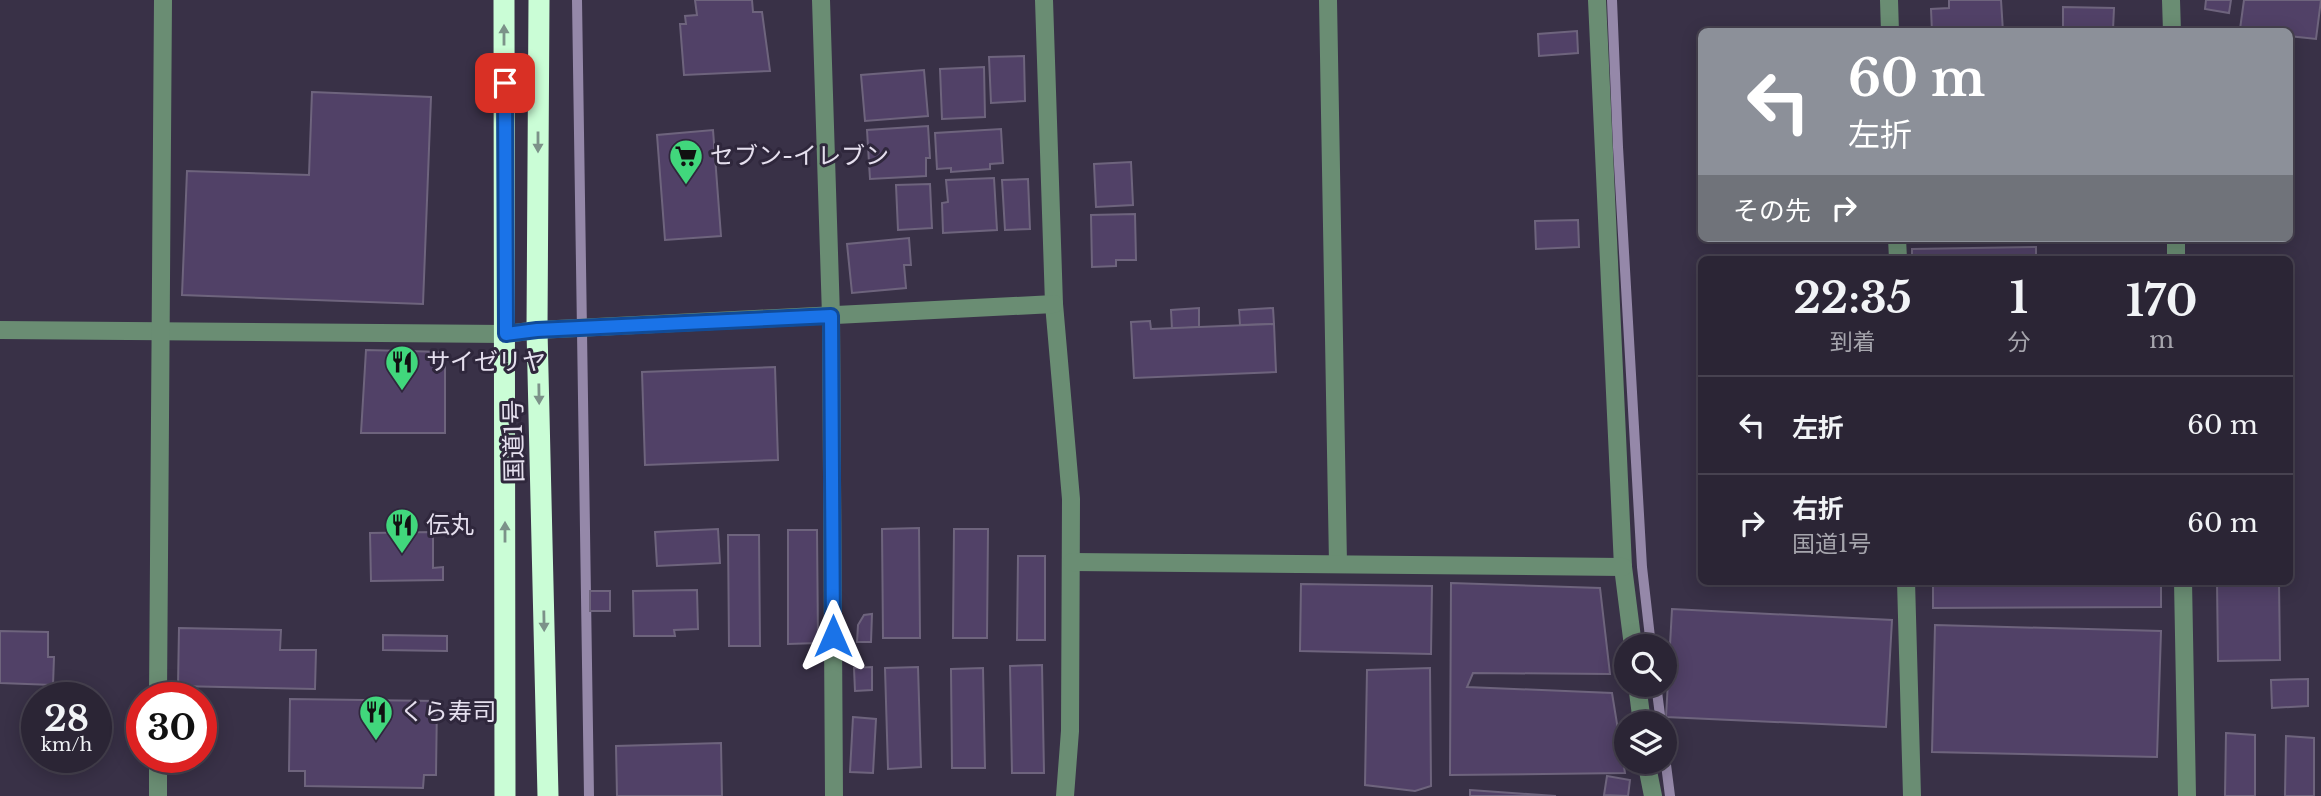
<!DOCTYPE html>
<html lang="ja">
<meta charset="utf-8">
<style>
body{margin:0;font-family:"Libre Baskerville","Noto Sans JP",serif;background:#373141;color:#f1f3f6;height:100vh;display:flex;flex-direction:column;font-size:26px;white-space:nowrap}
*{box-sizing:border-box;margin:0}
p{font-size:23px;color:#a6a5ad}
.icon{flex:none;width:38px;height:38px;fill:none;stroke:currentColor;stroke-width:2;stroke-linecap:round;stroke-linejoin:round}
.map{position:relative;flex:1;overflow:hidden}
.details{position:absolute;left:1698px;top:256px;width:595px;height:329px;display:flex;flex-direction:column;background:#2b2535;border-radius:10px;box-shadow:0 4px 18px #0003,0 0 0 2px #474250}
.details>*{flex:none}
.hud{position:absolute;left:1698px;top:28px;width:595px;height:214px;border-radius:10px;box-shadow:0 4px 18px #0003,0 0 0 2px #474250;background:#8c9099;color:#fff;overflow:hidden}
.fabs{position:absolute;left:1614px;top:634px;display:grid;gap:14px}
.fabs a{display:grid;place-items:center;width:63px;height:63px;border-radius:50%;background:#2b2535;box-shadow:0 4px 18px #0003,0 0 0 2px #474250;font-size:35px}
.speed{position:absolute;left:21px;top:682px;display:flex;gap:14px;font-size:35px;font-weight:700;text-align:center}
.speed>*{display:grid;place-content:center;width:91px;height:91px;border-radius:50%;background:#2b2535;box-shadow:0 4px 18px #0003,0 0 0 2px #474250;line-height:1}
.speed small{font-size:18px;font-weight:400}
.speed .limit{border:10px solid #d22;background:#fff;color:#111}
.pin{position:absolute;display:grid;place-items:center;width:60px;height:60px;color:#fff;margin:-30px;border-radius:14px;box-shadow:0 4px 10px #0006}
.me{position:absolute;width:77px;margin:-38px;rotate:0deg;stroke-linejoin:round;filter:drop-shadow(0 0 5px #0008)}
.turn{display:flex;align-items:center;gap:24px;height:147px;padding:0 35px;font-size:32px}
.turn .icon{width:91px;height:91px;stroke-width:2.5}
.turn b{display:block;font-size:49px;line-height:60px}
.then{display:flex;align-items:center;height:66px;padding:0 35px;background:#0003;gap:14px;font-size:26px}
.eta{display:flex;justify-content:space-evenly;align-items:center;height:119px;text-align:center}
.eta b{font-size:42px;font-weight:700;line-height:49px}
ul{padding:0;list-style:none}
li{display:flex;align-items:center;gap:21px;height:98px;padding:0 35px;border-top:2px solid #474250}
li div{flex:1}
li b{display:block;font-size:26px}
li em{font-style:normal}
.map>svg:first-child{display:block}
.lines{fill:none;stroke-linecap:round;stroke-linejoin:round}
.stream{stroke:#9588a9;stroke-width:10}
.building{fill:#514167;stroke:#6e647d;stroke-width:2}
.minor{stroke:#6a8d73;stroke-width:18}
.highway{stroke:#cafdd6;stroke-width:21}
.oneway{fill:#7c9289}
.route-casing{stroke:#114b97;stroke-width:18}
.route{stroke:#1a73e8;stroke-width:12}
.labels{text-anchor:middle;stroke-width:6;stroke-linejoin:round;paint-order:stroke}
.poi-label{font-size:24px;fill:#e5dfee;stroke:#2f273c;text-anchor:start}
.street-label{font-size:24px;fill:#e5dfee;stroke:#2f273c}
</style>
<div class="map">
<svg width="2321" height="796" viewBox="0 0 2321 796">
<rect width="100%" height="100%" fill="#393147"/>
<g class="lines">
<g class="stream">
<path d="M 577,0 L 589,796"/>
<path d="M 1612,0 L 1618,147 L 1642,567 L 1651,646"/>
<path d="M 1656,684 L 1661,723"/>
<path d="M 1664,749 L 1670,796"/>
</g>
</g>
<g class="building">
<path d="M 695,0 L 752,0 L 753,12 L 762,12 L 770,71 L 684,75 L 680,24 L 686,24 L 685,16 L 697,15 Z"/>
<path d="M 1949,0 L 2001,0 L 2003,32 L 1932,32 L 1931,9 L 1949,8 Z"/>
<path d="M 2206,0 L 2231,0 L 2229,13 L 2205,9 Z"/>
<path d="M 2244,0 L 2321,0 L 2316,39 L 2289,36 L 2289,32 L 2240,29 Z"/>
<path d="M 2063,7 L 2114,8 L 2113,30 L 2050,32 L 2050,29 L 2063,29 Z"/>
<path d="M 1577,31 L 1578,53 L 1539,56 L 1538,34 Z"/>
<path d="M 1024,56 L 1025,101 L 991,103 L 989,57 Z"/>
<path d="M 984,67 L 985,117 L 942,119 L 940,69 Z"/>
<path d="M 924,70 L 928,116 L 865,121 L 861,75 Z"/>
<path d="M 312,92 L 431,97 L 423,304 L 182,295 L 187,171 L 309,175 Z"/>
<path d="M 928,126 L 930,158 L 926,158 L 926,176 L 870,179 L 867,130 Z"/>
<path d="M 1001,129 L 1003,163 L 990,164 L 990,169 L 951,172 L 951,168 L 937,169 L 935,133 Z"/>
<path d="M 713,130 L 721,236 L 665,240 L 657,135 Z"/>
<path d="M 1131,162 L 1133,205 L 1096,207 L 1094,164 Z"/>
<path d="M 994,178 L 997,230 L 943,233 L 942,203 L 948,202 L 946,180 Z"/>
<path d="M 1028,179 L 1030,229 L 1005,230 L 1002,180 Z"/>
<path d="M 930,184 L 932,228 L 898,230 L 896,185 Z"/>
<path d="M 1135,214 L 1136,260 L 1116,260 L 1116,266 L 1092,267 L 1091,215 Z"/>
<path d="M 1578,220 L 1579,247 L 1536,249 L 1535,221 Z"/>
<path d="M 909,238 L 911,265 L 904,265 L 906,288 L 852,293 L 847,244 Z"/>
<path d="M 2036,247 L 2036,259 L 1912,259 L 1912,249 Z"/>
<path d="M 1199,308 L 1199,327 L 1172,329 L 1171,310 Z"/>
<path d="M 1273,308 L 1274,324 L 1240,325 L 1239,310 Z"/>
<path d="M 1150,321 L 1151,329 L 1274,324 L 1276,372 L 1134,378 L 1131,322 Z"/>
<path d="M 366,350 L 445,352 L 445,433 L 361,433 Z"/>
<path d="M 775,367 L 778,460 L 645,465 L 642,372 Z"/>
<path d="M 919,528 L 920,638 L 883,638 L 882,529 Z"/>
<path d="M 718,529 L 720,563 L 657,566 L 655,532 Z"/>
<path d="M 954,529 L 988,529 L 987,638 L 953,638 Z"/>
<path d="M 788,530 L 817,530 L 818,643 L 788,644 Z"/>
<path d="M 433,532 L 433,568 L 443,567 L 443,580 L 371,581 L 370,533 Z"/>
<path d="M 728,535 L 759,535 L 760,646 L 729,646 Z"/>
<path d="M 1018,556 L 1045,556 L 1045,640 L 1017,640 Z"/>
<path d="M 1933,581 L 2161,581 L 2161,607 L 1933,608 Z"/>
<path d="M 2217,581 L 2279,581 L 2280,660 L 2218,661 Z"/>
<path d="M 1451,583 L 1600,588 L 1610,674 L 1473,673 L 1467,687 L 1612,693 L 1625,773 L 1450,775 Z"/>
<path d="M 1301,584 L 1432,586 L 1431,654 L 1300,651 Z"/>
<path d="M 697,590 L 698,629 L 674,630 L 675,636 L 634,636 L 633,591 Z"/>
<rect x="590" y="591" width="20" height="20"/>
<path d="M 1672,609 L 1892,620 L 1886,727 L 1666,717 Z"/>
<path d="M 872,614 L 871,642 L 857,642 L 858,625 L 864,615 Z"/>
<path d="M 1935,625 L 2161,631 L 2157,757 L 1932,752 Z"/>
<path d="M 179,628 L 281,630 L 280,650 L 316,650 L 315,689 L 178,686 Z"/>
<path d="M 0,631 L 48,632 L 48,657 L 54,657 L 53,685 L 0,683 Z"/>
<path d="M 383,635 L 447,636 L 447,651 L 383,650 Z"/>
<path d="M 1042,665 L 1044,773 L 1012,773 L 1010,666 Z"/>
<path d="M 872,667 L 872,690 L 855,691 L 854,668 Z"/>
<path d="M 918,667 L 921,767 L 888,769 L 885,668 Z"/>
<path d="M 983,668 L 985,768 L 952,768 L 951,669 Z"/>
<path d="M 1430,668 L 1431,786 L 1415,791 L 1365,785 L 1367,670 Z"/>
<path d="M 2308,679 L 2308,706 L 2272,708 L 2271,680 Z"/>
<path d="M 290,699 L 437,701 L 436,775 L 424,775 L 423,788 L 305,786 L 305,771 L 289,771 Z"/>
<path d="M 853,717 L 876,719 L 873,773 L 850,772 Z"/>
<path d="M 2226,733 L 2255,735 L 2255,796 L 2225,796 Z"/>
<path d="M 2286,736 L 2314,738 L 2314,796 L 2285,796 Z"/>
<path d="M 721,743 L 722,796 L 617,796 L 616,746 Z"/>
<path d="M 1607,776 L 1630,780 L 1628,796 L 1604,795 Z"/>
<path d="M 1470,790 L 1556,796 L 1470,796 Z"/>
</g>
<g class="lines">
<g class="minor">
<path d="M 821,0 L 831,316 L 834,796"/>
<path d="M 1044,0 L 1054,304 L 1071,499 L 1070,731 L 1065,796"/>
<path d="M 1328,0 L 1338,564"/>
<path d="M 1597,0 L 1623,567 L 1633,646"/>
<path d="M 1889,0 L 1890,32"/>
<path d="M 2171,0 L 2172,32"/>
<path d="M 1897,238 L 1898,259"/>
<path d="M 2176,238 L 2176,259"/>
<path d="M 0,330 L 506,334 L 537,330 L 1054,304"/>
<path d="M 1072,562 L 1623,567"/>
<path d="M 1906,581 L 1912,796"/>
<path d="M 2183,581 L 2187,796"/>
<path d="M 1637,684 L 1642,723"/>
<path d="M 158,698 L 163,0"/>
<path d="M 1646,761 L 1653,796"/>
<path d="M 158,796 L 158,758"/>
</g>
<g class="highway">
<path d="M 504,0 L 505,796"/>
<path d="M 539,0 L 537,330 L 548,796"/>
</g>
</g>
<defs><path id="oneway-solid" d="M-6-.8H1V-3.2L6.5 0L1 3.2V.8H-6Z" transform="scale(1.75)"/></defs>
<g class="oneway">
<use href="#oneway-solid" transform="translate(504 35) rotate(-90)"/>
<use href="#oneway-solid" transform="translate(538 142) rotate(90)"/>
<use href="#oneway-solid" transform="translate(539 394) rotate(89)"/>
<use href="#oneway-solid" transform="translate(505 532) rotate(-90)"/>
<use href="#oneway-solid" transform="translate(544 621) rotate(89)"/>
</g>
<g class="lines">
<g class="route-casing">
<path id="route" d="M 505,83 L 506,334 L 537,330 L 831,316 L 833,636"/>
</g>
<use href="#route" class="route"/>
</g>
<defs>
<g id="supermarket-pin" transform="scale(1.75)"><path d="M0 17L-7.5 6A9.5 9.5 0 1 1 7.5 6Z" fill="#41d77c" stroke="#2f273c"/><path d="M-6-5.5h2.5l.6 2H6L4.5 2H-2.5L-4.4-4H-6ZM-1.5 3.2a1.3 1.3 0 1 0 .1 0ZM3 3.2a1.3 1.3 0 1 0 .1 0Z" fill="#111"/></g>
<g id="restaurant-pin" transform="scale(1.75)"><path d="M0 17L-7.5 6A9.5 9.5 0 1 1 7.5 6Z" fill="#41d77c" stroke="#2f273c"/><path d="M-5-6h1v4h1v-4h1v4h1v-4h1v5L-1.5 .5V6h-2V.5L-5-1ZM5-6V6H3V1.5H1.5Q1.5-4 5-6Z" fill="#111"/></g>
</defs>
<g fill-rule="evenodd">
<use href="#supermarket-pin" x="686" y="156"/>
<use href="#restaurant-pin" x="402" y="362"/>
<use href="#restaurant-pin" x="402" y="525"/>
<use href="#restaurant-pin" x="376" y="712"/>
</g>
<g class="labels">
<g class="poi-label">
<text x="710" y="164">セブン-イレブン</text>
<text x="426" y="370">サイゼリヤ</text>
<text x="426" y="533">伝丸</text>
<text x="400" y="720">くら寿司</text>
</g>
<g class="street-label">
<text transform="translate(514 441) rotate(-91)" y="8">国道1号</text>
</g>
</g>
</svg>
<div class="fabs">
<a><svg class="icon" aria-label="search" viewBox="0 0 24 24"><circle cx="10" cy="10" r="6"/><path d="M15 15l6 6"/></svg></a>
<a><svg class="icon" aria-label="layers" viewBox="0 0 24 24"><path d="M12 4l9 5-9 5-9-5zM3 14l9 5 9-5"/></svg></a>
</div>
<div class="speed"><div>28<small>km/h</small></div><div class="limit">30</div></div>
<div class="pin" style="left:505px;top:83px;background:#d93025"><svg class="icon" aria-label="arrive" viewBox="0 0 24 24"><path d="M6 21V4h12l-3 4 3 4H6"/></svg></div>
<svg class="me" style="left:833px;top:636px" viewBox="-20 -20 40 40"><path d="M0-17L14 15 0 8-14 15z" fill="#1a73e8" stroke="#fff" stroke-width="4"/></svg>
<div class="hud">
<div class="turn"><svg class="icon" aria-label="left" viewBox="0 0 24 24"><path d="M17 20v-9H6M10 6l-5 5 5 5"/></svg><div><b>60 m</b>左折</div></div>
<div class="then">その先<svg class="icon" aria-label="right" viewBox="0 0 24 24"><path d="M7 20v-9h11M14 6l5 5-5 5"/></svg></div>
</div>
<section class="details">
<div class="eta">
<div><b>22:35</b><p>到着</p></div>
<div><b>1</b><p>分</p></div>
<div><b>170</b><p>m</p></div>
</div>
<ul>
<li><svg class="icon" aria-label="left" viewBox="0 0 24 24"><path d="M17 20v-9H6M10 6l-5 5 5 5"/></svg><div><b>左折</b></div><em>60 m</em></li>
<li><svg class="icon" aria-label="right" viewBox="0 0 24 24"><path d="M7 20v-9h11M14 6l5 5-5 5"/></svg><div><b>右折</b><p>国道1号</p></div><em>60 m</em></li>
</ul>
</section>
</div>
